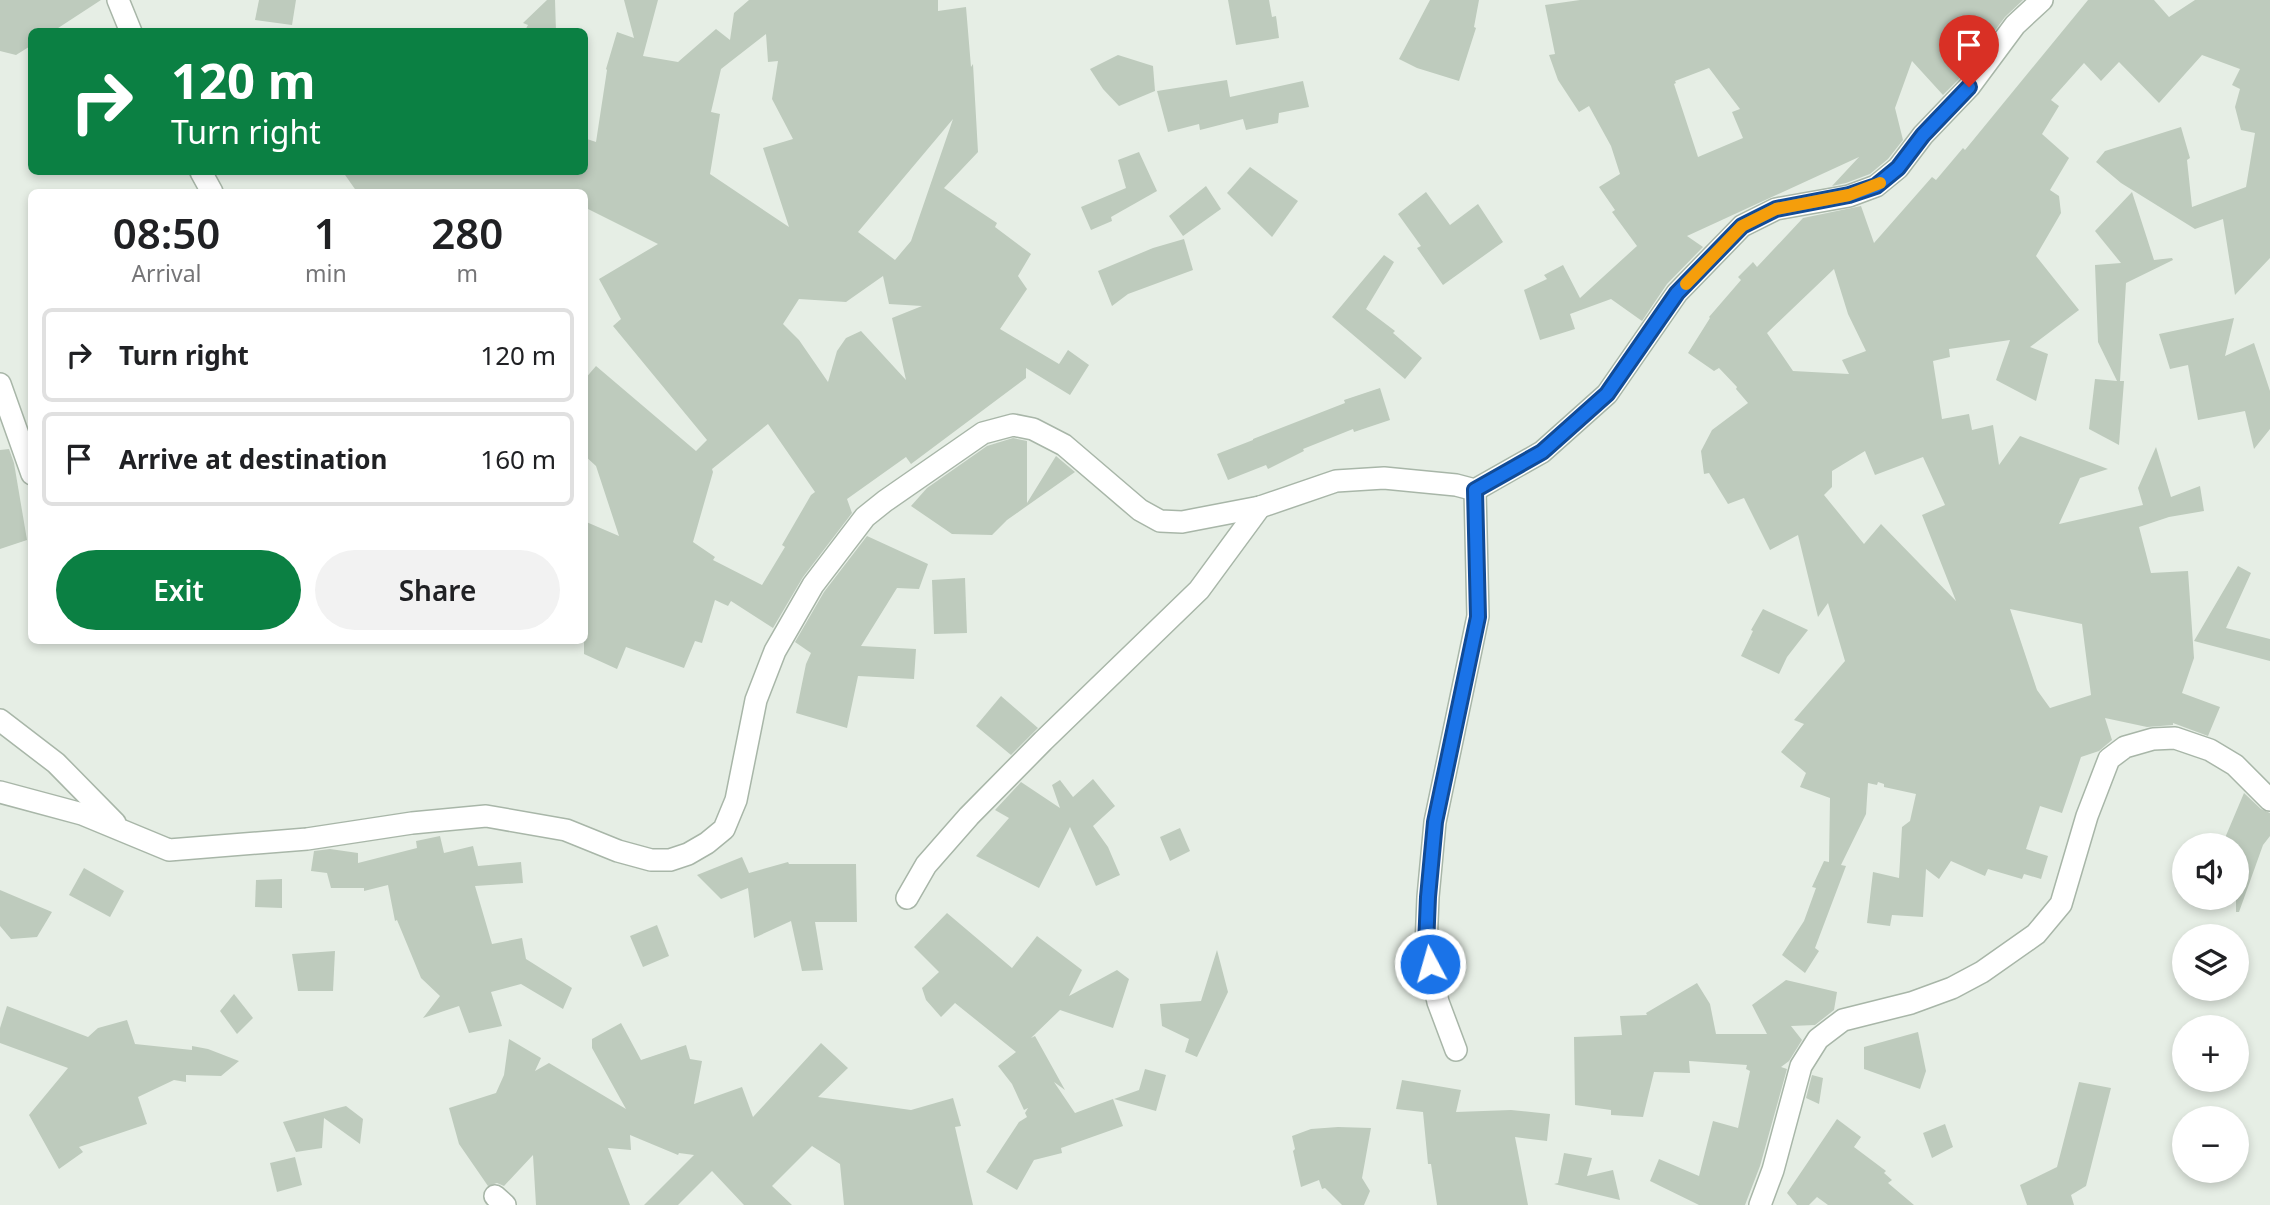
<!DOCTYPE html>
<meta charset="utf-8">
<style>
body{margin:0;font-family:"Noto Sans",sans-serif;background:#f2f2f2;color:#202124;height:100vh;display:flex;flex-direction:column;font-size:26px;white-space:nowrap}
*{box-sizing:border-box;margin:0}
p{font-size:23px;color:#757577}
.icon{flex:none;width:38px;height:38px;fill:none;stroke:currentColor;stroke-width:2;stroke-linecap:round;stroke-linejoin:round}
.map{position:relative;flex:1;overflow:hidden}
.drawer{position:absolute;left:28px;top:189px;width:560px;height:455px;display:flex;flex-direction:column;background:#fff;border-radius:10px;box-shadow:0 4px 10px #0003}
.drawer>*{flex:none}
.banner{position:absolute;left:28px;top:28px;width:560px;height:147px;border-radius:10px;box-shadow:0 4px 10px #0003;background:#0b8043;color:#fff;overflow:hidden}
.buttons{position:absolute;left:2172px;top:833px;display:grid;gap:14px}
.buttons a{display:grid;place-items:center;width:77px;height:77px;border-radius:50%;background:#fff;box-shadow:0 4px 10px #0003;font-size:35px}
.pin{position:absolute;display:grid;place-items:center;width:60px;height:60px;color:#fff;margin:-72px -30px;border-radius:50% 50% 50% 0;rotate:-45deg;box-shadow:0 0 7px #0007}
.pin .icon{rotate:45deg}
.me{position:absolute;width:77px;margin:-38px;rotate:354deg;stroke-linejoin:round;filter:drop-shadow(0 0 5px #0008)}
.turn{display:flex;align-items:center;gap:24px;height:147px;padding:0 28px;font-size:32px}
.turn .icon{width:91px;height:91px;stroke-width:2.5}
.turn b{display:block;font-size:49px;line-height:60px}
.eta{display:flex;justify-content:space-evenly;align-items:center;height:119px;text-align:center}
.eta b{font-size:42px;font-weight:600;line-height:49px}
.cta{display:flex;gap:14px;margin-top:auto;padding:14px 28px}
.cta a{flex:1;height:80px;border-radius:42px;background:#0b8043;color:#fff;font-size:28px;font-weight:600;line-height:80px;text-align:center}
.cta a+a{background:#f2f2f2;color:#202124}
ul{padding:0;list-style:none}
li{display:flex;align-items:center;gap:21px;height:94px;margin:0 14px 10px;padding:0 14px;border:4px solid #e0e0e0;border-radius:10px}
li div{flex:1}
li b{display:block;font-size:26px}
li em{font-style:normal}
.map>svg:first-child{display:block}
.building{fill:#becbbd;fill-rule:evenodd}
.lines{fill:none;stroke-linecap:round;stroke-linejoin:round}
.minor-casing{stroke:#a8b6a8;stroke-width:24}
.minor{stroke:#fff;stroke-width:21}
.route-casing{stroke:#114b97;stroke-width:18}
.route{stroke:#1a73e8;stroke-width:12}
.slow{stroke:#f59e0b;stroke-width:12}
</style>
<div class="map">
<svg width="2270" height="1205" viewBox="0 0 2270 1205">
<rect width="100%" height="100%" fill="#e6eee5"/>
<g class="building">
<path d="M 0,0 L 101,0 L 52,32 L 32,32 L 32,45 L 16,55 L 0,51 Z"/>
<path d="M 259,0 L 296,0 L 292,25 L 255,20 Z"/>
<path d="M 547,0 L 555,0 L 556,32 L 524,32 L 528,25 L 523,23 Z"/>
<path d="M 624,0 L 658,0 L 643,56 L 678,62 L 716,29 L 730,40 L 734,13 L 749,0 L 938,0 L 938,11 L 966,7 L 971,67 L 973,64 L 978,152 L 944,188 L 997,223 L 995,227 L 1031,254 L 1018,276 L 1027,289 L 1000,329 L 1059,364 L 1068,350 L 1089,365 L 1070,395 L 1026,368 L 1026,378 L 911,464 L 906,457 L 847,499 L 852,513 L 803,577 L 773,628 L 731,601 L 728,606 L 715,600 L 702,643 L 695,641 L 684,668 L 626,647 L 617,669 L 584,654 L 584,521 L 619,536 L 596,466 L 584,455 L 584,380 L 596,366 L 696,451 L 707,440 L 613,326 L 621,319 L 599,279 L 658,244 L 584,207 L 584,192 L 357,192 L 343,172 L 584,172 L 584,138 L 596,142 L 607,70 L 606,69 L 617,32 L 634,38 ZM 766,34 L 768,62 L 778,61 L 772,99 L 793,139 L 763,148 L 789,227 L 710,174 L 720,114 L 711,112 L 721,69 ZM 953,119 L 911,241 L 895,260 L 858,232 ZM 883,276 L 889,304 L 922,306 L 892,318 L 906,380 L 861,331 L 846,338 L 837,351 L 828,382 L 799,340 L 783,324 L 799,299 L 846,302 ZM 768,424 L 815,492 L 811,495 L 782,545 L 785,547 L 762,585 L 713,560 L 715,557 L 693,542 L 713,472 L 712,469 Z"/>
<path d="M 1228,0 L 1269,0 L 1272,17 L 1276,16 L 1279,38 L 1236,45 Z"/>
<path d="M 1430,0 L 1479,0 L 1474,27 L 1476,28 L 1459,81 L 1417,68 L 1399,59 Z"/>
<path d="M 1580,0 L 2023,0 L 2005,17 L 1959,79 L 1943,95 L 1912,61 L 1895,108 L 1903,140 L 1888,159 L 1870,174 L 1846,183 L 1832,186 L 1859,157 L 1687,236 L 1703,247 L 1667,284 L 1642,321 L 1611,299 L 1570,314 L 1575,329 L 1540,340 L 1524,290 L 1547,279 L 1544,275 L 1563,265 L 1580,298 L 1637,246 L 1612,212 L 1615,210 L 1599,187 L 1620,174 L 1611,146 L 1589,106 L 1579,112 L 1558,80 L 1549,55 L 1555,54 L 1545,5 ZM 1709,68 L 1740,109 L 1732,112 L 1743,138 L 1698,157 L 1674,84 L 1676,83 L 1675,81 Z"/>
<path d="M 2088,0 L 2154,0 L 2169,17 L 2195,0 L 2270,0 L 2270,258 L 2235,295 L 2223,219 L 2195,229 L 2121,183 L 2096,162 L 2105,151 L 2181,127 L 2190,158 L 2187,160 L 2192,207 L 2246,187 L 2255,133 L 2241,130 L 2235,107 L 2240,89 L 2232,85 L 2240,69 L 2202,55 L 2159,103 L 2119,62 L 2101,81 L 2084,63 L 2051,100 L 2059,106 L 2042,134 L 2069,158 L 2050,190 L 2059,196 L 2061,213 L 2036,256 L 2079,310 L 2030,347 L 2048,354 L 2036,401 L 1996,380 L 2010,340 L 1949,349 L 1950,357 L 1933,361 L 1942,419 L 1969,414 L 1972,430 L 1993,425 L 1999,465 L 2020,436 L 2108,469 L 2080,478 L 2059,524 L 2143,505 L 2138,488 L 2156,447 L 2171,497 L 2200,486 L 2204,511 L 2169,517 L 2139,527 L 2151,573 L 2188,571 L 2194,658 L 2182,693 L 2220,707 L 2208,736 L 2173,723 L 2173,725 L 2147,727 L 2105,718 L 2112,740 L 2099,751 L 2081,757 L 2062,813 L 2040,806 L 2026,849 L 2048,856 L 2041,879 L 2024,874 L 2022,879 L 1988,869 L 1985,876 L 1951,861 L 1939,879 L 1926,869 L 1923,917 L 1892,915 L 1890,926 L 1867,923 L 1873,872 L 1899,878 L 1902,827 L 1910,821 L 1916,794 L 1884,787 L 1884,784 L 1878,782 L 1877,785 L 1868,783 L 1866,814 L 1841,865 L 1846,866 L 1815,948 L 1819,951 L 1805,973 L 1782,955 L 1804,921 L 1816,888 L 1812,887 L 1824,861 L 1829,862 L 1830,798 L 1800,787 L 1806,773 L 1781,752 L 1804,724 L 1794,720 L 1845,661 L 1828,603 L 1818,617 L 1798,535 L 1770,550 L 1744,498 L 1728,504 L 1709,473 L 1704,474 L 1701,451 L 1712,430 L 1748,403 L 1736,389 L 1737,387 L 1719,368 L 1714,371 L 1688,353 L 1710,318 L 1709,317 L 1741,280 L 1738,277 L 1753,262 L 1757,267 L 1803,218 L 1861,206 L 1874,243 L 1932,177 L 1936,180 L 1963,148 L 1965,150 ZM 1834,269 L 1848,314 L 1866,351 L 1842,360 L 1849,374 L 1793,371 L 1767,333 ZM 1865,451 L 1875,475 L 1923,457 L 1945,505 L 1922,515 L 1956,601 L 1881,524 L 1864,544 L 1824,495 L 1832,487 L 1832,471 ZM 2010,609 L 2082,624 L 2091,695 L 2050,708 L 2037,690 Z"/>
<path d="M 1118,55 L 1153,66 L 1155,91 L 1119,106 L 1103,89 L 1090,69 Z"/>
<path d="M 1227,80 L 1230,97 L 1303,81 L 1309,107 L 1279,113 L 1278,123 L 1246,130 L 1243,119 L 1200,130 L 1199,124 L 1168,132 L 1157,91 Z"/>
<path d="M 1139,152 L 1157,191 L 1111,217 L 1112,221 L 1091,230 L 1081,207 L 1126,188 L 1118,160 Z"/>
<path d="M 1250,167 L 1298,201 L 1272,237 L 1227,193 Z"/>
<path d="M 1206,186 L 1221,209 L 1183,236 L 1169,216 Z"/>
<path d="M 1426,192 L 1450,225 L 1478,204 L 1503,242 L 1443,285 L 1417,248 L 1421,246 L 1398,214 Z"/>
<path d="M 2132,192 L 2154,260 L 2172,258 L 2173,260 L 2126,283 L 2120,381 L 2124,381 L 2119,445 L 2089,429 L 2095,379 L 2117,381 L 2098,342 L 2095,265 L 2121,263 L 2095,231 Z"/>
<path d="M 1184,239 L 1193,270 L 1128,294 L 1112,306 L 1098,271 L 1153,248 Z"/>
<path d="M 1384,255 L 1394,262 L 1366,309 L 1395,331 L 1393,333 L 1422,358 L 1405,379 L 1332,317 Z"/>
<path d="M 2234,318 L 2225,356 L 2254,343 L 2270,391 L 2270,429 L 2254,449 L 2245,411 L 2198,420 L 2188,365 L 2170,369 L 2159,334 Z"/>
<path d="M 1380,388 L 1390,420 L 1354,432 L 1353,429 L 1303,449 L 1304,451 L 1268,469 L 1266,465 L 1228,480 L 1217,454 L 1253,440 L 1253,439 L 1345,403 L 1344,400 Z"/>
<path d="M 1013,438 L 1027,441 L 1027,503 L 1056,456 L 1075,472 L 1007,520 L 992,535 L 952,534 L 911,506 L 927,488 L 987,446 Z"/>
<path d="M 9,449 L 14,463 L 27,540 L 0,549 L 0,450 Z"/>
<path d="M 867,536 L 928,564 L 919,589 L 897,588 L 861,646 L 916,649 L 914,679 L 858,676 L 847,728 L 796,713 L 806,664 L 811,653 L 795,642 L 824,592 Z"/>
<path d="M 2238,566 L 2251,573 L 2226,628 L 2270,639 L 2270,661 L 2194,641 Z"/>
<path d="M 965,578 L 967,633 L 934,634 L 932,580 Z"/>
<path d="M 1763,609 L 1808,630 L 1787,657 L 1779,674 L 1741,656 L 1753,631 L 1751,630 Z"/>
<path d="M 1001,696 L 1038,728 L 1011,755 L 976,726 Z"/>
<path d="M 1093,779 L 1115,806 L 1093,826 L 1108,847 L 1120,875 L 1096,886 L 1070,827 L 1039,888 L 976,856 L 1009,818 L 995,810 L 1021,782 L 1060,808 L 1052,785 L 1060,780 L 1073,797 Z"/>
<path d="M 2244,793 L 2261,809 L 2270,813 L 2270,836 L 2263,845 L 2239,912 L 2236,912 L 2236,845 L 2222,845 Z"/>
<path d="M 1180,828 L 1190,851 L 1170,861 L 1160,837 Z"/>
<path d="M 440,836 L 444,853 L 473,846 L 478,866 L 521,862 L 523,883 L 475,886 L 492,944 L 522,938 L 526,959 L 572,988 L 563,1009 L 521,984 L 491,992 L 502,1026 L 469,1033 L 459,1006 L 423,1018 L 440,996 L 421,978 L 397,920 L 395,921 L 388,885 L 364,891 L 364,888 L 331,888 L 327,873 L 311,871 L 314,851 L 330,849 L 358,853 L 358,863 L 417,848 L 416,841 Z"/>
<path d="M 742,857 L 749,873 L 788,862 L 789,864 L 856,864 L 857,922 L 815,922 L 823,970 L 802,971 L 791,921 L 754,938 L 748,888 L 721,899 L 697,875 Z"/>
<path d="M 84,868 L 124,891 L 110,917 L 69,895 Z"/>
<path d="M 282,879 L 282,908 L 255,907 L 256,880 Z"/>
<path d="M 0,890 L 52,912 L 37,937 L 11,939 L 0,926 Z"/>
<path d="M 947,913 L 1012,968 L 1037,936 L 1082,970 L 1069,996 L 1117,970 L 1129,979 L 1113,1028 L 1060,1010 L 1031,1038 L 1035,1036 L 1065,1090 L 1054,1082 L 1075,1113 L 1113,1099 L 1123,1126 L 1061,1148 L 1062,1153 L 1034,1160 L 1017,1190 L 986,1172 L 1019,1122 L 1027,1117 L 1025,1113 L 1028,1108 L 1024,1110 L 1012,1084 L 998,1066 L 1016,1052 L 955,1003 L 941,1017 L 926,1000 L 922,988 L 939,972 L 914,947 Z"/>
<path d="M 657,925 L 669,956 L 643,967 L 630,936 Z"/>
<path d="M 1217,950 L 1228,992 L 1197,1057 L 1185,1052 L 1189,1039 L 1162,1026 L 1160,1004 L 1201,1001 Z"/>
<path d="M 335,951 L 333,991 L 298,991 L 292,954 Z"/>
<path d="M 1786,980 L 1837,992 L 1834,1010 L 1815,1025 L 1791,1026 L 1802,1040 L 1789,1061 L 1781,1067 L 1787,1069 L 1760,1166 L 1745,1205 L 1699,1205 L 1650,1181 L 1659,1159 L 1699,1176 L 1713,1121 L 1738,1128 L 1750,1071 L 1746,1069 L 1747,1065 L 1689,1061 L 1690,1073 L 1654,1072 L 1643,1117 L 1611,1115 L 1611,1110 L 1575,1105 L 1574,1037 L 1622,1035 L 1620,1016 L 1647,1015 L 1646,1013 L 1697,983 L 1710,1004 L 1716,1034 L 1767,1034 L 1752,1005 Z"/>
<path d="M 234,994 L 253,1018 L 237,1034 L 220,1011 Z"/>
<path d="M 7,1006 L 88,1037 L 98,1028 L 127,1020 L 135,1044 L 192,1050 L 192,1046 L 208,1049 L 239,1061 L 221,1076 L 186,1075 L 186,1082 L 174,1080 L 138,1097 L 147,1124 L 79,1147 L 83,1152 L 59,1169 L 29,1115 L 68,1068 L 0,1043 L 0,1028 Z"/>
<path d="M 621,1023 L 641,1060 L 686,1045 L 690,1059 L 702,1061 L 694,1104 L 742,1087 L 753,1117 L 821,1043 L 848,1068 L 818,1097 L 911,1110 L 953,1098 L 961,1126 L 955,1127 L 973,1205 L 844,1205 L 840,1164 L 812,1146 L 772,1186 L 792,1205 L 744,1205 L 712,1171 L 678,1205 L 644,1205 L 694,1155 L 679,1153 L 678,1155 L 630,1135 L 631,1150 L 608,1148 L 630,1205 L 536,1205 L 533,1155 L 504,1186 L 497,1183 L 488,1186 L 459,1144 L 449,1108 L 496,1093 L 504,1075 L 509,1039 L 541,1058 L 535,1071 L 549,1063 L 626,1109 L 592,1048 L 592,1039 Z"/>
<path d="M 1918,1032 L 1926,1071 L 1920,1089 L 1864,1069 L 1864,1047 Z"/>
<path d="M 1145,1069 L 1166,1075 L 1156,1111 L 1114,1099 L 1139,1090 Z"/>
<path d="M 1812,1075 L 1823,1078 L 1819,1104 L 1806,1098 Z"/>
<path d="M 1402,1080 L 1461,1090 L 1456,1112 L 1511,1110 L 1550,1114 L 1547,1141 L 1515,1137 L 1528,1205 L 1437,1205 L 1431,1164 L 1428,1164 L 1423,1112 L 1396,1109 Z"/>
<path d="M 2079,1082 L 2111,1088 L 2086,1186 L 2071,1195 L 2074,1205 L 2027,1205 L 2020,1185 L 2057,1167 Z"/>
<path d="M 346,1106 L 363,1119 L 360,1144 L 324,1118 L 322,1148 L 296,1152 L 283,1122 Z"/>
<path d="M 1837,1119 L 1861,1137 L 1854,1147 L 1886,1171 L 1884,1173 L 1892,1180 L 1888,1183 L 1914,1205 L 1828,1205 L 1817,1197 L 1809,1205 L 1797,1205 L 1787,1193 Z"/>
<path d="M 1945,1124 L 1953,1147 L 1932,1158 L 1923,1133 Z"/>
<path d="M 1338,1127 L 1371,1128 L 1362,1178 L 1370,1191 L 1364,1205 L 1342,1205 L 1325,1188 L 1322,1189 L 1319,1180 L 1301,1187 L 1293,1151 L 1295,1149 L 1292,1136 L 1311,1129 Z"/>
<path d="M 1564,1153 L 1592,1158 L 1587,1176 L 1613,1170 L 1620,1200 L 1554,1184 L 1558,1183 Z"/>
<path d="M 295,1157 L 302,1185 L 277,1192 L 270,1163 Z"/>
</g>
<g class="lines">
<g class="minor-casing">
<g id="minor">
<path d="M 118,0 L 131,32"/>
<path d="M 201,172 L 212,192"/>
<path d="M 0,384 L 32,474"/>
<path d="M 0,720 L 56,763 L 115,823"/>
<path d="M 0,792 L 82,814 L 169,850 L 307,839 L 412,823 L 486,816 L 566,830 L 618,851 L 651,860 L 670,860 L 688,854 L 707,843 L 724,829 L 736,800 L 756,700 L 775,651 L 813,585 L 865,517 L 885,501 L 983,433 L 1013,425 L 1033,429 L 1064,445 L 1140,510 L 1160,521 L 1182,522 L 1260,507 L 1336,481 L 1384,478 L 1456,485 L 1475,490 L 1542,452 L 1607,394 L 1677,293 L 1742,226 L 1776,209 L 1849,196 L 1876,186 L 1898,168 L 1923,135 L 1969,87 L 2015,25 L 2042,0"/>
<path d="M 907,898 L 926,865 L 969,816 L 1043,741 L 1199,590 L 1260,507"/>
<path d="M 1456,1050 L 1438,1002 L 1426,946 L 1428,897 L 1435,822 L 1478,616 L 1475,490"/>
<path d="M 495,1196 L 505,1205"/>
<path d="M 1760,1205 L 1773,1170 L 1801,1066 L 1818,1039 L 1843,1020 L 1911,1003 L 1952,988 L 1982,972 L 2036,934 L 2061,904 L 2087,816 L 2109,759 L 2125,747 L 2153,739 L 2175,738 L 2210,750 L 2235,765 L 2270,800"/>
</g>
</g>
<use href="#minor" class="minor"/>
</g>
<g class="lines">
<g class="route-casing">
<path id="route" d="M 1430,964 L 1426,946 L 1428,897 L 1435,822 L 1478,617 L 1475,490 L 1542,452 L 1607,394 L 1677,293 L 1742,226 L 1776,209 L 1849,195 L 1876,186 L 1898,168 L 1923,135 L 1969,87"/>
</g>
<use href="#route" class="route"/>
<path class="slow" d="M 1686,284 L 1742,226 L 1776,209 L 1849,195 L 1880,183"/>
</g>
</svg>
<div class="buttons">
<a><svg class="icon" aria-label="sound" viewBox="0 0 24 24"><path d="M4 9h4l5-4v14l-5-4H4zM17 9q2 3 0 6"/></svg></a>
<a><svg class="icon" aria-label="layers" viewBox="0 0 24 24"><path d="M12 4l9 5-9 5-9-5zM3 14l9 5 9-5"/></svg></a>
<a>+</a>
<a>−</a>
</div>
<div class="pin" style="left:1969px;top:87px;background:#d93025"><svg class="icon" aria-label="arrive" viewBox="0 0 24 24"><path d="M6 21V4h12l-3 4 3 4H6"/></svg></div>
<svg class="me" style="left:1430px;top:964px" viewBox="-20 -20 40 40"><circle r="17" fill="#1a73e8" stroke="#fff" stroke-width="3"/><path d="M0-11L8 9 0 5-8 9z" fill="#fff"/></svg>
<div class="banner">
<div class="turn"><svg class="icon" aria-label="right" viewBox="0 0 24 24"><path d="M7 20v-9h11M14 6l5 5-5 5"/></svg><div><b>120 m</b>Turn right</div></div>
</div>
<section class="drawer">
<div class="eta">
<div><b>08:50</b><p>Arrival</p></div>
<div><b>1</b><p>min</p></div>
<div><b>280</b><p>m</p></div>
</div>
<ul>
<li><svg class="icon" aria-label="right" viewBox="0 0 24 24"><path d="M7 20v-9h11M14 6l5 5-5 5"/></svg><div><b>Turn right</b></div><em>120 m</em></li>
<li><svg class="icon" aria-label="arrive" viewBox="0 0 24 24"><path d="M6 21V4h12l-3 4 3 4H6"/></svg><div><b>Arrive at destination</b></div><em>160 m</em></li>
</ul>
<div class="cta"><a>Exit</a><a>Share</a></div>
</section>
</div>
